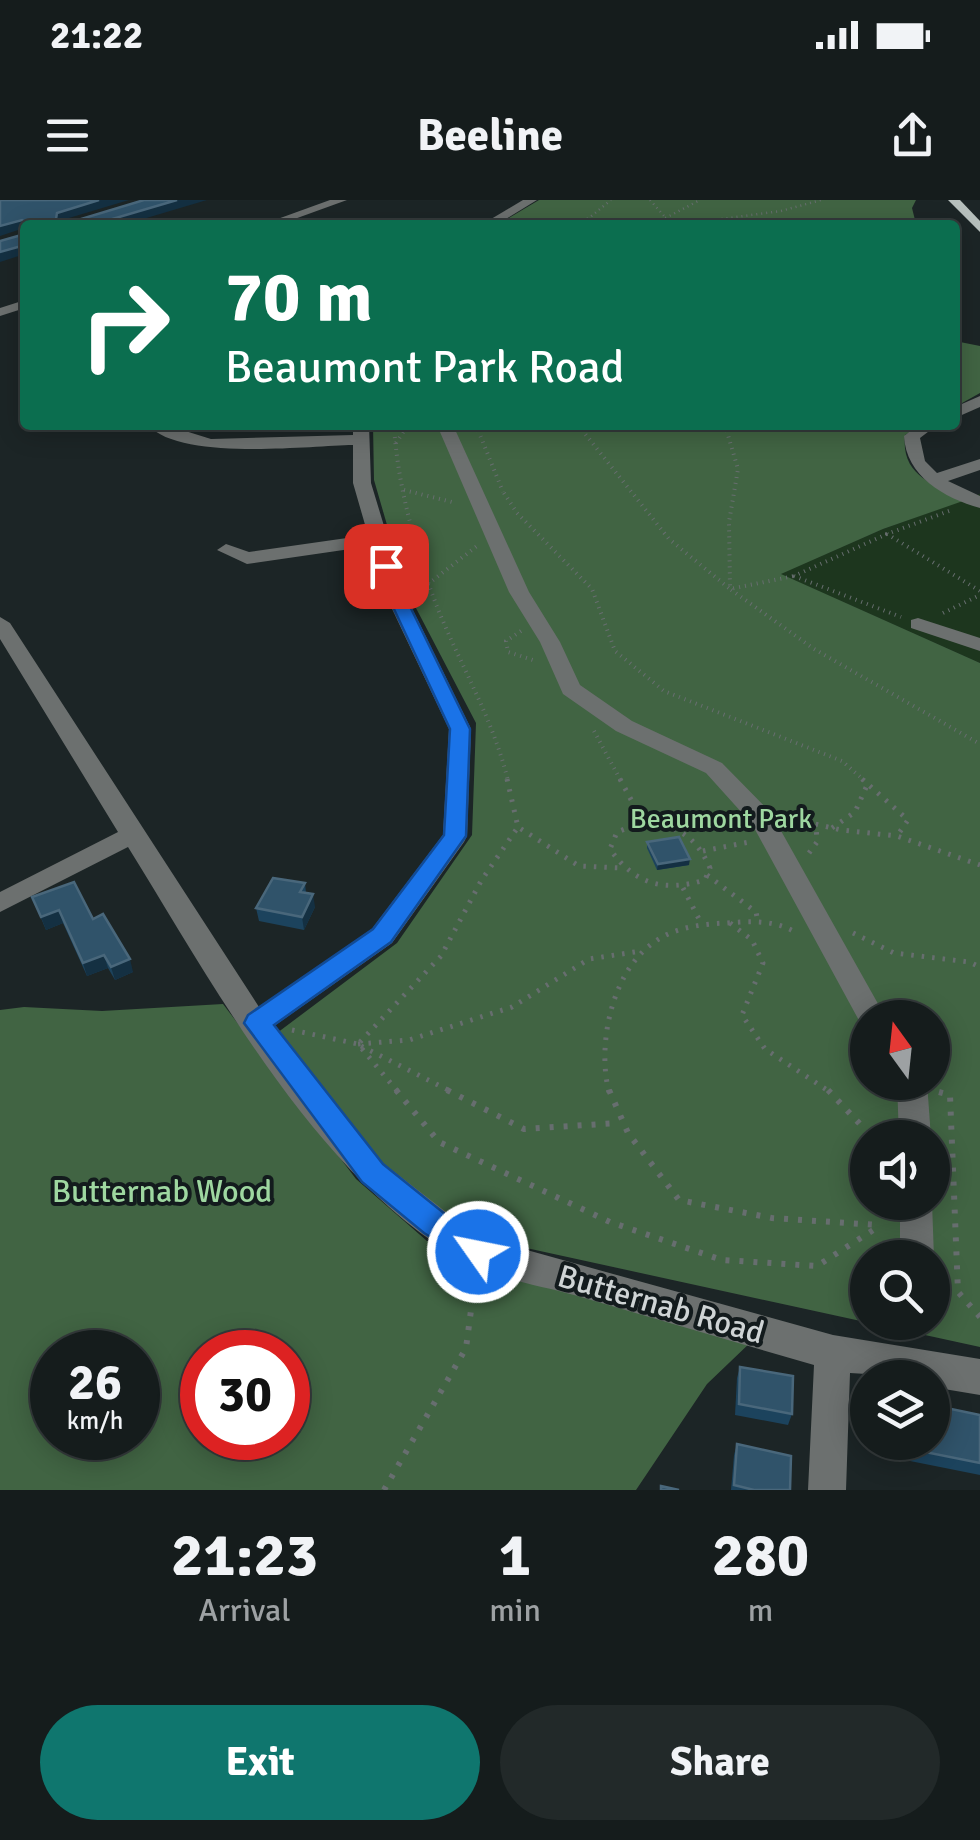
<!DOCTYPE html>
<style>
body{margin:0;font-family:Signika,sans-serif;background:#222929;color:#f1f3f6;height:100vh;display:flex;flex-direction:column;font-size:38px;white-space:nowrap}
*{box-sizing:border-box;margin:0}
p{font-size:32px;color:#9da1a3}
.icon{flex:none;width:55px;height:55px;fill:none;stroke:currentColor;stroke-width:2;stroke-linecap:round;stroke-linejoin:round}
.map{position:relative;height:1290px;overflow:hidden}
.sheet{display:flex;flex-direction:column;background:#151c1c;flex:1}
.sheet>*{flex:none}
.banner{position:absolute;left:20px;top:20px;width:940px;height:210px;border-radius:10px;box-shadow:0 5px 25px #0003,0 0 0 2px #343a3b;background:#0b6e4f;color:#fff;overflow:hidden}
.needle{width:65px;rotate:345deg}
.tools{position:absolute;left:850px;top:800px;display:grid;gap:20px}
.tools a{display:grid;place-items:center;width:100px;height:100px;border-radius:50%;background:#151c1c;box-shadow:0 5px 25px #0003,0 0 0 2px #343a3b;font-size:50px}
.speed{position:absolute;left:30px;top:1130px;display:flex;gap:20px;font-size:50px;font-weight:700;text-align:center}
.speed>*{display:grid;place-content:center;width:130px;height:130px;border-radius:50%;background:#151c1c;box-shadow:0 5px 25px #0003,0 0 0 2px #343a3b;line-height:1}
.speed small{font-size:25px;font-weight:400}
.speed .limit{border:15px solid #d22;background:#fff;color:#111}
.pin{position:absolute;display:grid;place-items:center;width:85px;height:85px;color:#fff;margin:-42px;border-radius:20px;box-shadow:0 5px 15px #0006}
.me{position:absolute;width:110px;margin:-55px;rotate:303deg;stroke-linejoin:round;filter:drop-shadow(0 0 8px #0008)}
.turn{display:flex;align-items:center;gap:35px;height:210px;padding:0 40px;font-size:45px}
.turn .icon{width:130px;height:130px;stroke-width:2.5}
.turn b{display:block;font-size:70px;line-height:85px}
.eta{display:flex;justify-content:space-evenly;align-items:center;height:170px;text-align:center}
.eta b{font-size:60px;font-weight:800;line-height:70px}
.button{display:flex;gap:20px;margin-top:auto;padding:20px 40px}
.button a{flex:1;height:115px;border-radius:60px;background:#0f766e;color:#fff;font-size:40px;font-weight:800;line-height:115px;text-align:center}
.button a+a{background:#222929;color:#f1f3f6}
.status{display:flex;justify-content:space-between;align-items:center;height:70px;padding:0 50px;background:#151c1c;direction:ltr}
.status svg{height:28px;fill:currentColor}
header{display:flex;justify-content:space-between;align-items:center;height:130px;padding:0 40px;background:#151c1c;font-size:45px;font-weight:800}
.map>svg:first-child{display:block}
.green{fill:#1d361e}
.forest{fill:#416443;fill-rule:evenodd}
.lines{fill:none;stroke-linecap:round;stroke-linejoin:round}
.path-far3{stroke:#676e6f;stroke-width:2.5;stroke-dasharray:1 4;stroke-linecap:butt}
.path-far2{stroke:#676e6f;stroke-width:4;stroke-dasharray:1 5;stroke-linecap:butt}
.path-far1{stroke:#676e6f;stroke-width:5;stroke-dasharray:2.5 8;stroke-linecap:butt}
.path{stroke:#676e6f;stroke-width:6;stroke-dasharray:4 10;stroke-linecap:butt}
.minor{fill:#6c706f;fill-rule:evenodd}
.major{fill:#b6bfbc;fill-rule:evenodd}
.wall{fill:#1c435d}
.shaded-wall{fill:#143042}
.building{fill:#30536a;stroke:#49677b;stroke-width:2.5}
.route{fill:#1a73e8;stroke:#114b97;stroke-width:2.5}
.labels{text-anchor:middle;stroke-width:8;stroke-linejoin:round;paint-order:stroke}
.park-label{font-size:28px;fill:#9ed7a0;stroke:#131b1d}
.near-park-label{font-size:32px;fill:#9ed7a0;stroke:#131b1d}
.near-street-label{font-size:32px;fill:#cfd4d5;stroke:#131b1d}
</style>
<div class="status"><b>21:22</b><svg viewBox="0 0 49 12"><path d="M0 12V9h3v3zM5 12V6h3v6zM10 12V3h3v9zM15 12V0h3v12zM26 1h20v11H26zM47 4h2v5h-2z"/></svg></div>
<header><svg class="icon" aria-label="menu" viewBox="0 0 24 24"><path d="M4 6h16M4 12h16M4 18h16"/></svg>Beeline<svg class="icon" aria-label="share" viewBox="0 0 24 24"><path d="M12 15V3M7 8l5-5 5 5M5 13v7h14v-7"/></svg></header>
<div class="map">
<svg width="980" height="1290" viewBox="0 0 980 1290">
<rect width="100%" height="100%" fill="#1c2526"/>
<path class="green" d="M 980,294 L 980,463 L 780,374 L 883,329 Z"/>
<g class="forest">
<path d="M 539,0 L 916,0 L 912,8 L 916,24 L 497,25 Z"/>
<path d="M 955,141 L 980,146 L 980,193 L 955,207 Z"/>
<path d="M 373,225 L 921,225 L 905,235 C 901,276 932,282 963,301 L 883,329 L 781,374 L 980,463 L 980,1147 L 471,1036 L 377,961 L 277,833 L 397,743 L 472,635 L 476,523 L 405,387 L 374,280 ZM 868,818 L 932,818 L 932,882 L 868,882 ZM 868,938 L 932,938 L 932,1002 L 868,1002 ZM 868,1058 L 932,1058 L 932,1122 L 868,1122 Z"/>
<path d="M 223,804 L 356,979 L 427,1041 L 561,1089 L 753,1140 L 707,1184 L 636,1290 L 0,1290 L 0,810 L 24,807 L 102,811 ZM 52,1152 L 138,1152 L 138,1238 L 52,1238 ZM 202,1152 L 288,1152 L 288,1238 L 202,1238 Z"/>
</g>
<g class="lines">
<g class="path-far3">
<path d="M 650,0 L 665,17"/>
<path d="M 144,18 L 162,25"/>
<path d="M 568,25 L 589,18 L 611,0"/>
<path d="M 652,25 L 700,0"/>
<path d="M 677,25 L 781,11 L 821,0"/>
</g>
<g class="path-far2">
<path d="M 394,225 C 397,278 411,332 428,382 C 451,451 491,510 508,581"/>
<path d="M 476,225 L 503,292"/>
<path d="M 578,225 L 669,339 L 730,389 L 794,376"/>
<path d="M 725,225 L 738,269 L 729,322 L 730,389 L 814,449 L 980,544"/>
<path d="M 396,243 L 408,225"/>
<path d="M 404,290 L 456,303"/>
<path d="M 504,293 L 517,313 L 592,389 L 615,451 L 664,491 L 842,561 L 865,581"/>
<path d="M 949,311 L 887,334 L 980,391"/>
<path d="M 887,334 L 794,376 L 901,417"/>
<path d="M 428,384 L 477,346"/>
<path d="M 943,413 L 980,395"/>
<path d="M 521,431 L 506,441 L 508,452 L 536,461"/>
<path d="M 594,531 L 621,581"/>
</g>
<g class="path-far1">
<path d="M 507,579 L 518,627 L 579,666 L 621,668"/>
<path d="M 620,579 L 643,622"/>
<path d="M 862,579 L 908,620 L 897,636"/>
<path d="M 785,617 L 841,630 L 897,636 L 980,665"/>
<path d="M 643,622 C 679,627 695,635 710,668 L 705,680 C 664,692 635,685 610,649 L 617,632 Z"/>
<path d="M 832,628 L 855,612 L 868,583"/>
<path d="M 703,651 L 749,642"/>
<path d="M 809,653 L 817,642 L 816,624"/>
<path d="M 707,675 L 756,712 L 758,722"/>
<path d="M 683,688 L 700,721"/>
<path d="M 730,723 L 752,740 L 763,763 L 742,815 L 765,849 L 830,892"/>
<path d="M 853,733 L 894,753 L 969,762 L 980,767"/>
<path d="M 292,830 L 358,844 L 398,892"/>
<path d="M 360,842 L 441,756 L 481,681 L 518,627"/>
<path d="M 358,844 L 409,840 L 512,807 L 589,759 L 641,751"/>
<path d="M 361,846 L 452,892"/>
<path d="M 609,892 C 597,846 611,773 653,743 C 674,727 702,724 727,723 C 751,721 774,720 795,732"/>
</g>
<g class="path">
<path d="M 396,890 L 439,942 L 610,1022 L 722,1060 L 817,1066 L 881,1025"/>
<path d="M 447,890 L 524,929 L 618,923"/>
<path d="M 609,890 L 628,933 L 679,1000 L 772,1018 L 878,1025"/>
<path d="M 828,890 L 873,938"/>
<path d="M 939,892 L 950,895 L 958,1092 L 980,1117"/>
<path d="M 932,966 L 952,970"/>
<path d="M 932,1086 L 958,1092"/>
<path d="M 384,1290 L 466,1148 L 475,1080"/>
</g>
<g class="minor">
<path d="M 330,0 L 347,0 L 278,25 L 261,25 Z"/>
<path d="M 523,0 L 537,0 L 496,25 L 481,25 Z"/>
<path d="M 25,100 L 25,108 L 0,116 L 0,108 Z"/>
<path d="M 980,196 L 980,207 L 955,218 L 955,207 Z"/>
<path d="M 148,225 L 166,225 L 211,239 L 353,235 L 353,225 L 369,225 L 371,283 L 404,392 L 471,529 L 467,636 L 464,642 L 392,743 L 274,826 L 383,963 L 446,1012 L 487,1039 L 833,1135 L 980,1159 L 980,1195 L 932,1187 L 932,1178 L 850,1173 L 846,1290 L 808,1290 L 814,1165 C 734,1142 654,1118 574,1095 C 539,1085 496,1079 465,1062 C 318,980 215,787 128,647 L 0,712 L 0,692 L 118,632 L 0,439 L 0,417 L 10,423 L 259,807 L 372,729 L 443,635 L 449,529 L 384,392 L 371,346 L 247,364 L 217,350 L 226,344 L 249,352 L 368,335 L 353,283 L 353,245 C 306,246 180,261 148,225 Z"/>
<path d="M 437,225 L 453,225 L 529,392 L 560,442 L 580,485 L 632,521 L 722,563 L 771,613 L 886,818 L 868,818 L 868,828 L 862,826 L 752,624 L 706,573 L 616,531 L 563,494 L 540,442 L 509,392 Z"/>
<path d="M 918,225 L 937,225 L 920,238 L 925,261 L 937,273 L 980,259 L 980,270 L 948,281 L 980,296 L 980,308 C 944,298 906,276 904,236 Z"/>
<path d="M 918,418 L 980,438 L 980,451 L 911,428 L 911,420 Z"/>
<path d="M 897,882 L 927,882 L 931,938 L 899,938 Z"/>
<path d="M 900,1002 L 932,1002 L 934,1058 L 932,1061 L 932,1058 L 900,1058 Z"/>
</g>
<path class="major" d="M 948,0 L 960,0 L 980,21 L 980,32 Z"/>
</g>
<g class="wall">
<path d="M 647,642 L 689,665 L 657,670 L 647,648 Z"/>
<path d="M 305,683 L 306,693 L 315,707 L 304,730 L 259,721 L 256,708 Z"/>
<path d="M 32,697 L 93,719 L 133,772 L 115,780 L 108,768 L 87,776 L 63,723 L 46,730 Z"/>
<path d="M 740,1167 L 792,1214 L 788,1225 L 735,1215 L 737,1178 Z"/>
<path d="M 980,1215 L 980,1275 L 895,1258 L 894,1242 L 932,1242 Z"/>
<path d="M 737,1244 L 790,1290 L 731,1290 L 734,1255 Z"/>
</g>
<g class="shaded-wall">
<path d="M 99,0 L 129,0 L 59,21 L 56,19 L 57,13 Z"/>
<path d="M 177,0 L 207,0 L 123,25 L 92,25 Z"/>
<path d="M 22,20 L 24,28 L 0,36 L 0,26 Z"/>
<path d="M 25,45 L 25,54 L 0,62 L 0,52 Z"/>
<path d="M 690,659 L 689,665 L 657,670 L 658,664 Z"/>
<path d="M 313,694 L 315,707 L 304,730 L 302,717 Z"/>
<path d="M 59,710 L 63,723 L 46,730 L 41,717 Z"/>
<path d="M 104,755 L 108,768 L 87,776 L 83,763 Z"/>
<path d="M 130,759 L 133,772 L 115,780 L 111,767 Z"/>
</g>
<g class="building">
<path d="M 0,0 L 99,0 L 57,13 L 56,19 L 78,20 L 144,0 L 177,0 L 92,25 L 27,25 L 27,23 L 22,20 L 0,26 Z"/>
<path d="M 25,34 L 25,45 L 0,52 L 0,41 Z"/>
<path d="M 679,637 L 690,659 L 658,664 L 647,642 Z"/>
<path d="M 273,678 L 305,683 L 300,692 L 313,694 L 302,717 L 256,708 Z"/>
<path d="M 74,682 L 93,719 L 103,714 L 130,759 L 111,767 L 104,755 L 83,763 L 59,710 L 41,717 L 32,697 Z"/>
<path d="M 740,1167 L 793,1176 L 792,1214 L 739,1204 Z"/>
<path d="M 932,1205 L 980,1215 L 980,1263 L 900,1247 L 900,1242 L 932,1242 Z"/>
<path d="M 737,1244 L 791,1256 L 790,1290 L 754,1290 L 734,1285 Z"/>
<path d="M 661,1286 L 679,1290 L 661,1290 Z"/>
</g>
<path class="route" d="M 386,361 L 395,366 L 403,392 L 470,529 L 466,636 L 391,742 L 274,825 L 383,964 L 445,1014 L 489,1042 L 494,1052 L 489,1062 L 478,1066 L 424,1033 L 362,982 L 244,823 L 248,815 L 373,729 L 444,635 L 450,529 L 386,392 L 378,366 Z"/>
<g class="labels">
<g class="park-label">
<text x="721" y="628">Beaumont Park</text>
</g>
<g class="near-park-label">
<text x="162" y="1002">Butternab Wood</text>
</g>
<g class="near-street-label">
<text transform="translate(661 1104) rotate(16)" y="11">Butternab Road</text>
</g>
</g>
</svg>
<div class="tools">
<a><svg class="needle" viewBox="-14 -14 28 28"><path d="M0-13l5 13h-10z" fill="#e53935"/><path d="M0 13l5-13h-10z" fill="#9da1a3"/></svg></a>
<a><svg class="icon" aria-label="sound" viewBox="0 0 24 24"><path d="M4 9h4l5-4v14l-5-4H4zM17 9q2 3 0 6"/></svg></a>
<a><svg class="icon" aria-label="search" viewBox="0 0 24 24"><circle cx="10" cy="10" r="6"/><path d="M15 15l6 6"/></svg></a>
<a><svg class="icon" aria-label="layers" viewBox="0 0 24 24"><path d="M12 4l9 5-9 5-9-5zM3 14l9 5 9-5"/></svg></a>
</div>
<div class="speed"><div>26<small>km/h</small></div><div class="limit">30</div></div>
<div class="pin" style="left:386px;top:366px;background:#d93025"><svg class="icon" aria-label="arrive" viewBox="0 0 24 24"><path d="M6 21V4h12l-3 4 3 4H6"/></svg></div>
<svg class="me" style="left:478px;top:1052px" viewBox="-20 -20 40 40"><circle r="17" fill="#1a73e8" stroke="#fff" stroke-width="3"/><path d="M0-11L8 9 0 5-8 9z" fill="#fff"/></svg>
<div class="banner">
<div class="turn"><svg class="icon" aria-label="right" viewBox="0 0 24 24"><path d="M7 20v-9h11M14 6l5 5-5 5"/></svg><div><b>70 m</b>Beaumont Park Road</div></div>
</div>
</div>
<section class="sheet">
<div class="eta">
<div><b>21:23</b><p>Arrival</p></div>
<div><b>1</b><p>min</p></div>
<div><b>280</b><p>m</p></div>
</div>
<div class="button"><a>Exit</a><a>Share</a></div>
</section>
